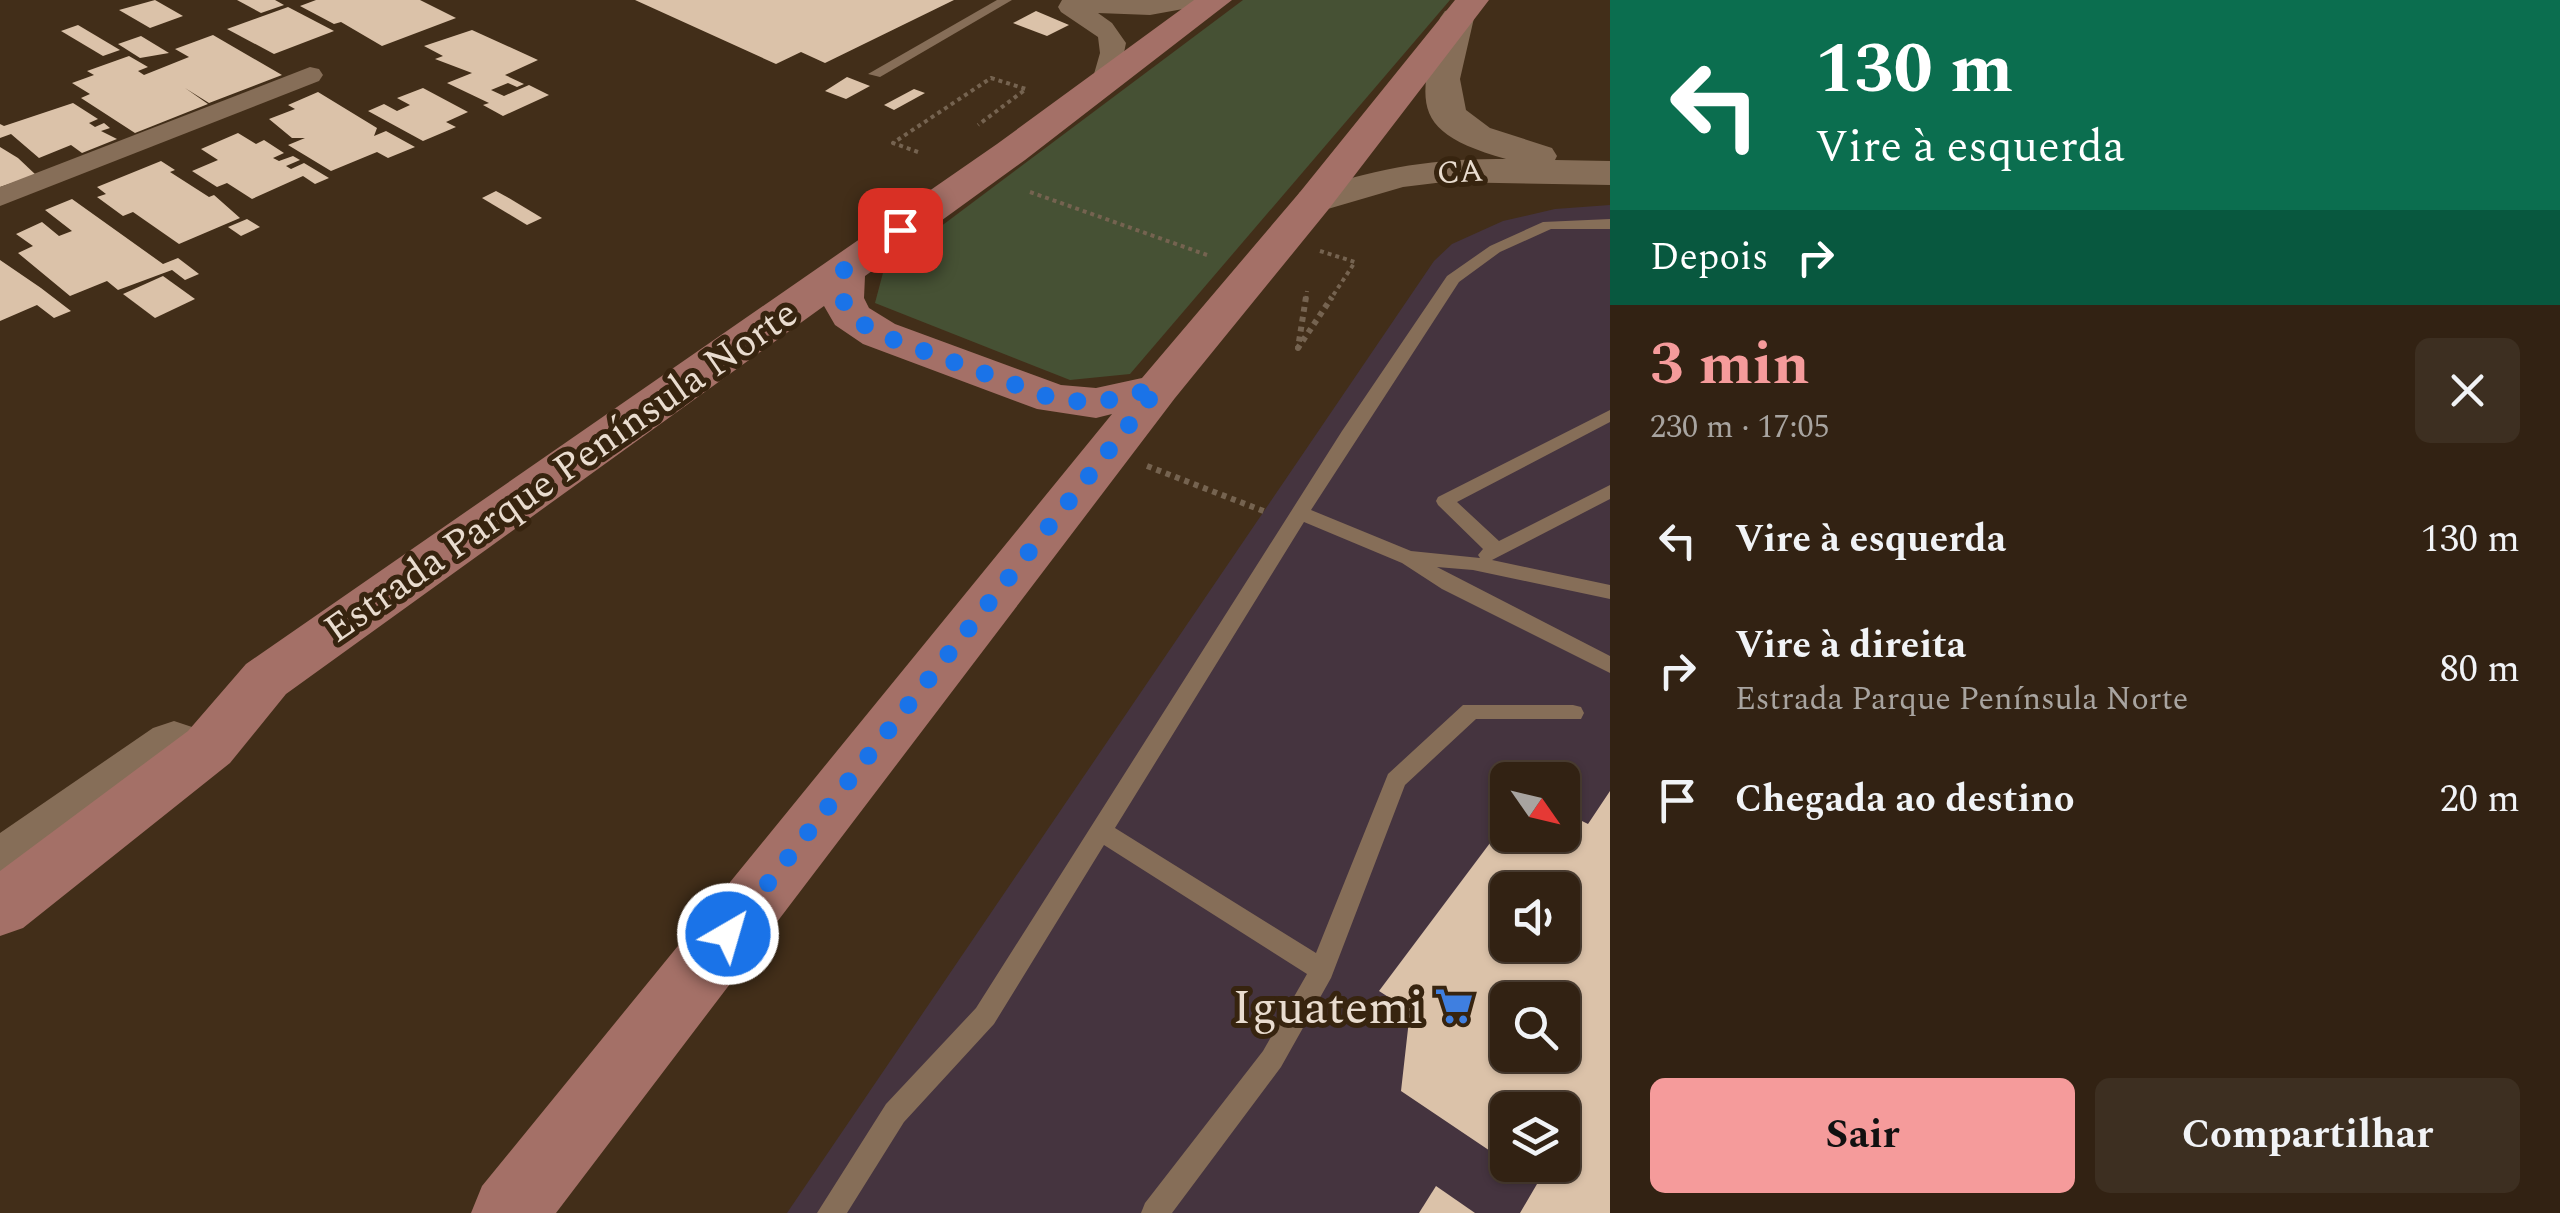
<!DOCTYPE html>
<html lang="pt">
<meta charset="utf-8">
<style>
body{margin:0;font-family:Spectral,serif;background:#3d2f21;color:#f1f3f6;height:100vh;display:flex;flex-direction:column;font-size:38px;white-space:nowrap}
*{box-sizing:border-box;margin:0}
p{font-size:32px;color:#a8a4a0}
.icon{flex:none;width:55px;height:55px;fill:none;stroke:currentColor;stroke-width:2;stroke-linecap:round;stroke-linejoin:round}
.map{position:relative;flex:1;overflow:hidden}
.drawer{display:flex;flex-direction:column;background:#322213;width:950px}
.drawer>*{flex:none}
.guide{background:#0b6e4f;color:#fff;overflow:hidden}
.needle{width:65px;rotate:124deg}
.controls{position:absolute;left:1490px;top:762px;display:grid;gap:20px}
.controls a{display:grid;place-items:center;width:90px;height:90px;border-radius:15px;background:#322213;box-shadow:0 2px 8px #0004,0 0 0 2px #4d3f33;font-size:50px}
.pin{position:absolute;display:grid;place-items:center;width:85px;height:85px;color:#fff;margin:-42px;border-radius:20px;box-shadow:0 5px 15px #0006}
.me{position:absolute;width:110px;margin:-55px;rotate:38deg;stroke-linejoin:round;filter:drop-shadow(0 0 8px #0008)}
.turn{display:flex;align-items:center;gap:35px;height:210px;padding:0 40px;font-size:45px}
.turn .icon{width:130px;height:130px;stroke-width:2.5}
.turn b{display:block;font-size:70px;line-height:85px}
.then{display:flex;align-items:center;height:95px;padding:0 40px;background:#0003;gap:20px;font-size:38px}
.round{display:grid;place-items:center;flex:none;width:105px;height:105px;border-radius:15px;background:#3d2f21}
.overview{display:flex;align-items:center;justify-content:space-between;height:170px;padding:0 40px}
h1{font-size:60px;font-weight:700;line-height:75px;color:#f59b9b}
.button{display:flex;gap:20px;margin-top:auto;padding:20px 40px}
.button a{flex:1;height:115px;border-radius:15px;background:#f59b9b;color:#111;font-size:40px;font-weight:700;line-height:115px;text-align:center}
.button a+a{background:#3d2f21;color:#f1f3f6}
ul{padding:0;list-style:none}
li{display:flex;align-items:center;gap:30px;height:130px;padding:0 40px}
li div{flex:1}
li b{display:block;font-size:38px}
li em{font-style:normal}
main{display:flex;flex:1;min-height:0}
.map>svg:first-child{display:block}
.commercial{fill:#45343f;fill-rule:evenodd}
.green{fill:#465134}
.building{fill:#dbc2a9;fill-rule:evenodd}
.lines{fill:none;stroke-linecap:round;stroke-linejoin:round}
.path-far1{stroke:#756350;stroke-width:4;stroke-dasharray:4 4;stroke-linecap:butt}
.path{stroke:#756350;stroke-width:6;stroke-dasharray:5 5;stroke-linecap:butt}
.lane{fill:#866e58;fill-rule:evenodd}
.street{fill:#866e58;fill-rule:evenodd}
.secondary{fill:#866e58;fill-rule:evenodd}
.primary{fill:#a47067;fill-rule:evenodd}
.route{stroke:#1a73e8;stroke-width:18;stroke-dasharray:0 32.4}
.labels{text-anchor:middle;stroke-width:10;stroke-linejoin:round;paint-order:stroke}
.far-street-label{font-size:32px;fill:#e9dccf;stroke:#37240f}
.street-label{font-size:40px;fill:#e9dccf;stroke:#37240f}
.near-poi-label{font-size:48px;fill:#e9dccf;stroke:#37240f;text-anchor:end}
</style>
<main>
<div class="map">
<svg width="1610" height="1213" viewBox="0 0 1610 1213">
<rect width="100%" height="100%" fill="#422e19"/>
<path class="commercial" d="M 1610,205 L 1610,1213 L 787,1213 L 1434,261 L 1452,244 L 1503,221 L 1555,209 ZM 1508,780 L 1562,780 L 1562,835 L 1508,835 ZM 1508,890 L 1562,890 L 1562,945 L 1508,945 ZM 1508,1000 L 1562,1000 L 1562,1055 L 1508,1055 ZM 1508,1110 L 1562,1110 L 1562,1165 L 1508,1165 Z"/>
<path class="green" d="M 1243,0 L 1450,0 L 1130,374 L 1070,380 L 875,303 L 884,269 Z"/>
<g class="building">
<path d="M 155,0 L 183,16 L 150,28 L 119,10 Z"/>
<path d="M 237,0 L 275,0 L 284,5 L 261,13 Z"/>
<path d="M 316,0 L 420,0 L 456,18 L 382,46 L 341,22 L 334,24 L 300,6 Z"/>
<path d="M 635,0 L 954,0 L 825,63 L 801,52 L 776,64 Z"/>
<path d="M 288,7 L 334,31 L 274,54 L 227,29 Z"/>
<path d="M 1036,11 L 1069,25 L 1047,36 L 1013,23 Z"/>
<path d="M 78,25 L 120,50 L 103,56 L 61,31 Z"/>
<path d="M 472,30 L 538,60 L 505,75 L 524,84 L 517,87 L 508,83 L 491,90 L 504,96 L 529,85 L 549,95 L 503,116 L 483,105 L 489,103 L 447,83 L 472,73 L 435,59 L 443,56 L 424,46 Z"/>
<path d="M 213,35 L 282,75 L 209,103 L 185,88 L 208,104 L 135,133 L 81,98 L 90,94 L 72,83 L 94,75 L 87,71 L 129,56 L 148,67 L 138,71 L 144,75 L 189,57 L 175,49 Z"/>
<path d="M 141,36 L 169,53 L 140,58 L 118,44 Z"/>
<path d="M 847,77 L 870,86 L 846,99 L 825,91 Z"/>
<path d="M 423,88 L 468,112 L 446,122 L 456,127 L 423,141 L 368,111 L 384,104 L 397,111 L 410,105 L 397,98 Z"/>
<path d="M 914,89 L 925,93 L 894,110 L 884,105 Z"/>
<path d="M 318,92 L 377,128 L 374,136 L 386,131 L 415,147 L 388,158 L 377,152 L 331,171 L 288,145 L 305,138 L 292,138 L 269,119 L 295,109 L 288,105 Z"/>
<path d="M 73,103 L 98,119 L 89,123 L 95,127 L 104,123 L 110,128 L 101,131 L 117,139 L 82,153 L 71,145 L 39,158 L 11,134 L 0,138 L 0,124 L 4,126 Z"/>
<path d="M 238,133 L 256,144 L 264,140 L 284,153 L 273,158 L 279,161 L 293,156 L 300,160 L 286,166 L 291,169 L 304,163 L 329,178 L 315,184 L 303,176 L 252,199 L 227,183 L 217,187 L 192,171 L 218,160 L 201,149 Z"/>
<path d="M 0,147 L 18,158 L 36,175 L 0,187 Z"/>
<path d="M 161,161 L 175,170 L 170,172 L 209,197 L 214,195 L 240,218 L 179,244 L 133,212 L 123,216 L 97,197 L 106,194 L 97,187 Z"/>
<path d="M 496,191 L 507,197 L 542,218 L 527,225 L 482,198 Z"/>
<path d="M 72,199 L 163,264 L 178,258 L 199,274 L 185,280 L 172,270 L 118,290 L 107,281 L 70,296 L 18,253 L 33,246 L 16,234 L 42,222 L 59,236 L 72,231 L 45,210 Z"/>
<path d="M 247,219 L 260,227 L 241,236 L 228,227 Z"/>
<path d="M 0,260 L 41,288 L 71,311 L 54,318 L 37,305 L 0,321 Z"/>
<path d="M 163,276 L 195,299 L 155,318 L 123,294 Z"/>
<path d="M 1610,791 L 1610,1213 L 1520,1213 L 1537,1184 L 1510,1165 L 1562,1165 L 1562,1110 L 1508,1110 L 1508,1163 L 1401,1091 L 1410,1011 L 1379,991 L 1508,819 L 1508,835 L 1562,835 L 1562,811 L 1588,824 ZM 1508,890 L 1562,890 L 1562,945 L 1508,945 ZM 1508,1000 L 1562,1000 L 1562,1055 L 1508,1055 Z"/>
<path d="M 1436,1186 L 1475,1213 L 1419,1213 Z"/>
</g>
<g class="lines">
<g class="path-far1">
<path d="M 918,152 L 893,143 L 991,78 L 1026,89 L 978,125"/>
<path d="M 1030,192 L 1207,255"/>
<path d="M 1320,251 L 1355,262 L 1330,300"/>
<path d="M 1306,300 L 1307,291"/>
</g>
<g class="path">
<path d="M 1306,297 L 1298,348 L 1332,297"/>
<path d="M 1147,466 L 1266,512"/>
</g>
<g class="lane">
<path d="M 997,0 L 1012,0 L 880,77 L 868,74 Z"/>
<path d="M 1610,219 L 1610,229 L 1551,229 L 1500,252 L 1459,282 L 1311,510 L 1411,551 L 1480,558 L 1478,555 L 1483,549 L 1438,505 L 1436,501 L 1438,497 L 1610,410 L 1610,422 L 1457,502 L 1499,541 L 1610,485 L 1610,499 L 1492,560 L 1610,585 L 1610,599 L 1473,570 L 1437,567 L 1610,656 L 1610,673 L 1442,589 L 1402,563 L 1304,522 L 1115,828 L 1316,953 L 1388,774 L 1463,705 L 1573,705 L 1581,707 L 1584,713 L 1581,719 L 1476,719 L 1405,785 L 1331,978 L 1281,1067 L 1172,1213 L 1141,1213 L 1145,1203 L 1263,1051 L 1307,974 L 1104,845 L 994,1024 L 904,1122 L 847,1213 L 817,1213 L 886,1104 L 976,1008 L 1342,431 L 1447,276 L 1490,246 L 1543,222 Z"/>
</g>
<g class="street">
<path d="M 1062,0 L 1208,0 L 1205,5 L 1150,15 L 1098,13 L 1112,23 L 1126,43 L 1118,81 L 1105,89 L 1092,81 L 1100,53 L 1098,37 L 1061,12 L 1058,7 Z"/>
<path d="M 310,67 L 319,69 L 323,75 L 319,81 L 0,206 L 0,187 Z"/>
</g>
<g class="secondary">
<path d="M 1457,8 L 1469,11 L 1474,18 L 1460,79 L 1466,110 L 1490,128 L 1552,148 L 1557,156 L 1555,160 L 1610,161 L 1610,185 L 1444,182 L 1403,187 L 1314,213 L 1300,210 L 1294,201 L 1300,192 C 1378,170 1423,158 1506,159 C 1408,132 1418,102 1440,18 L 1445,11 Z"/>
<path d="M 174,721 L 195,728 L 204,744 L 195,760 L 23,886 L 0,894 L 0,833 L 153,728 Z"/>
</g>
<path class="primary" d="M 1194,0 L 1232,0 L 1025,160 L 865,276 L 864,298 L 869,308 L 895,324 L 1061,385 L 1096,388 L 1142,378 L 1300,192 L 1455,0 L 1489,0 L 1328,210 L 1175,398 L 556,1213 L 471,1213 L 482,1186 L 1112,414 L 1096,418 L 1037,409 L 863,344 L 835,325 L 824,306 L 286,694 L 230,763 L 23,928 L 0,936 L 0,871 L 188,731 L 246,664 L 997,144 Z"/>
</g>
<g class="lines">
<path class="route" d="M 728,934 L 1158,388 L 1096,403 L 1054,399 L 878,334 L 851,316 L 842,298 L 844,270 L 900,230"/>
</g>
<defs>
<g id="supermarket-bare" transform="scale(3)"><path d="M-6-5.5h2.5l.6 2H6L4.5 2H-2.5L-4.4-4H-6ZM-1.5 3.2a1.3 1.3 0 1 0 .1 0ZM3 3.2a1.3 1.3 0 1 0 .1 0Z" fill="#3f7fe0" stroke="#37240f" stroke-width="2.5" paint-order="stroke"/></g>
</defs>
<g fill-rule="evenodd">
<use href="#supermarket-bare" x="1454" y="1006"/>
</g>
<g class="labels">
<g class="far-street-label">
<text transform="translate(1460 171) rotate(-4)" y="11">CA</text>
</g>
<g class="street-label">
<text transform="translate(560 470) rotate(-35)" y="14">Estrada Parque Península Norte</text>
</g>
<g class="near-poi-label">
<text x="1424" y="1023">Iguatemi</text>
</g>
</g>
</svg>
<div class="controls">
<a><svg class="needle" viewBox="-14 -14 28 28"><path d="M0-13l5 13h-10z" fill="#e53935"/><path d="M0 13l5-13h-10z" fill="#a8a4a0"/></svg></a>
<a><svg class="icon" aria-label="sound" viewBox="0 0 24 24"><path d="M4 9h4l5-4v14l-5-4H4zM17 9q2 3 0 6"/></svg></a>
<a><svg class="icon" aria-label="search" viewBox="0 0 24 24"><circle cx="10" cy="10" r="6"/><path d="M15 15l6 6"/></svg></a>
<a><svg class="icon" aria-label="layers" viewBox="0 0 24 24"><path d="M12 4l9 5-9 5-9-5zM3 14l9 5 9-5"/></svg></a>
</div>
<div class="pin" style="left:900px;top:230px;background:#d93025"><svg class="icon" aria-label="arrive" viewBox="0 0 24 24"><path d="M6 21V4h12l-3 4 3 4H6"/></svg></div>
<svg class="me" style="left:728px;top:934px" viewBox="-20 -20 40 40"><circle r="17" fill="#1a73e8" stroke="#fff" stroke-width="3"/><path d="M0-11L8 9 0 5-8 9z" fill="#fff"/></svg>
</div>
<section class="drawer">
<div class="guide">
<div class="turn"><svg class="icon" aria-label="left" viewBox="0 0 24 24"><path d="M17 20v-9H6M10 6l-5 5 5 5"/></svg><div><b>130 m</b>Vire à esquerda</div></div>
<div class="then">Depois<svg class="icon" aria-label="right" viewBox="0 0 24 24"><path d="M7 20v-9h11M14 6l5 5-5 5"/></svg></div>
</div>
<div class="overview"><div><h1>3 min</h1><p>230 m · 17:05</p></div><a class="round"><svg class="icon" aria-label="close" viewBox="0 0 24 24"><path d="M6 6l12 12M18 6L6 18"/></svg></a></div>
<ul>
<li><svg class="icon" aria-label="left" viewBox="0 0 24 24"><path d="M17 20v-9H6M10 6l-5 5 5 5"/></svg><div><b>Vire à esquerda</b></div><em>130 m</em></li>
<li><svg class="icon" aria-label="right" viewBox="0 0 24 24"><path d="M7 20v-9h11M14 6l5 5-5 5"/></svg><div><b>Vire à direita</b><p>Estrada Parque Península Norte</p></div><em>80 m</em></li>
<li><svg class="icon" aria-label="arrive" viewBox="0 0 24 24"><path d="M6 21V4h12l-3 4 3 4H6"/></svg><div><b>Chegada ao destino</b></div><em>20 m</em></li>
</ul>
<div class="button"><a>Sair</a><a>Compartilhar</a></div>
</section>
</main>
